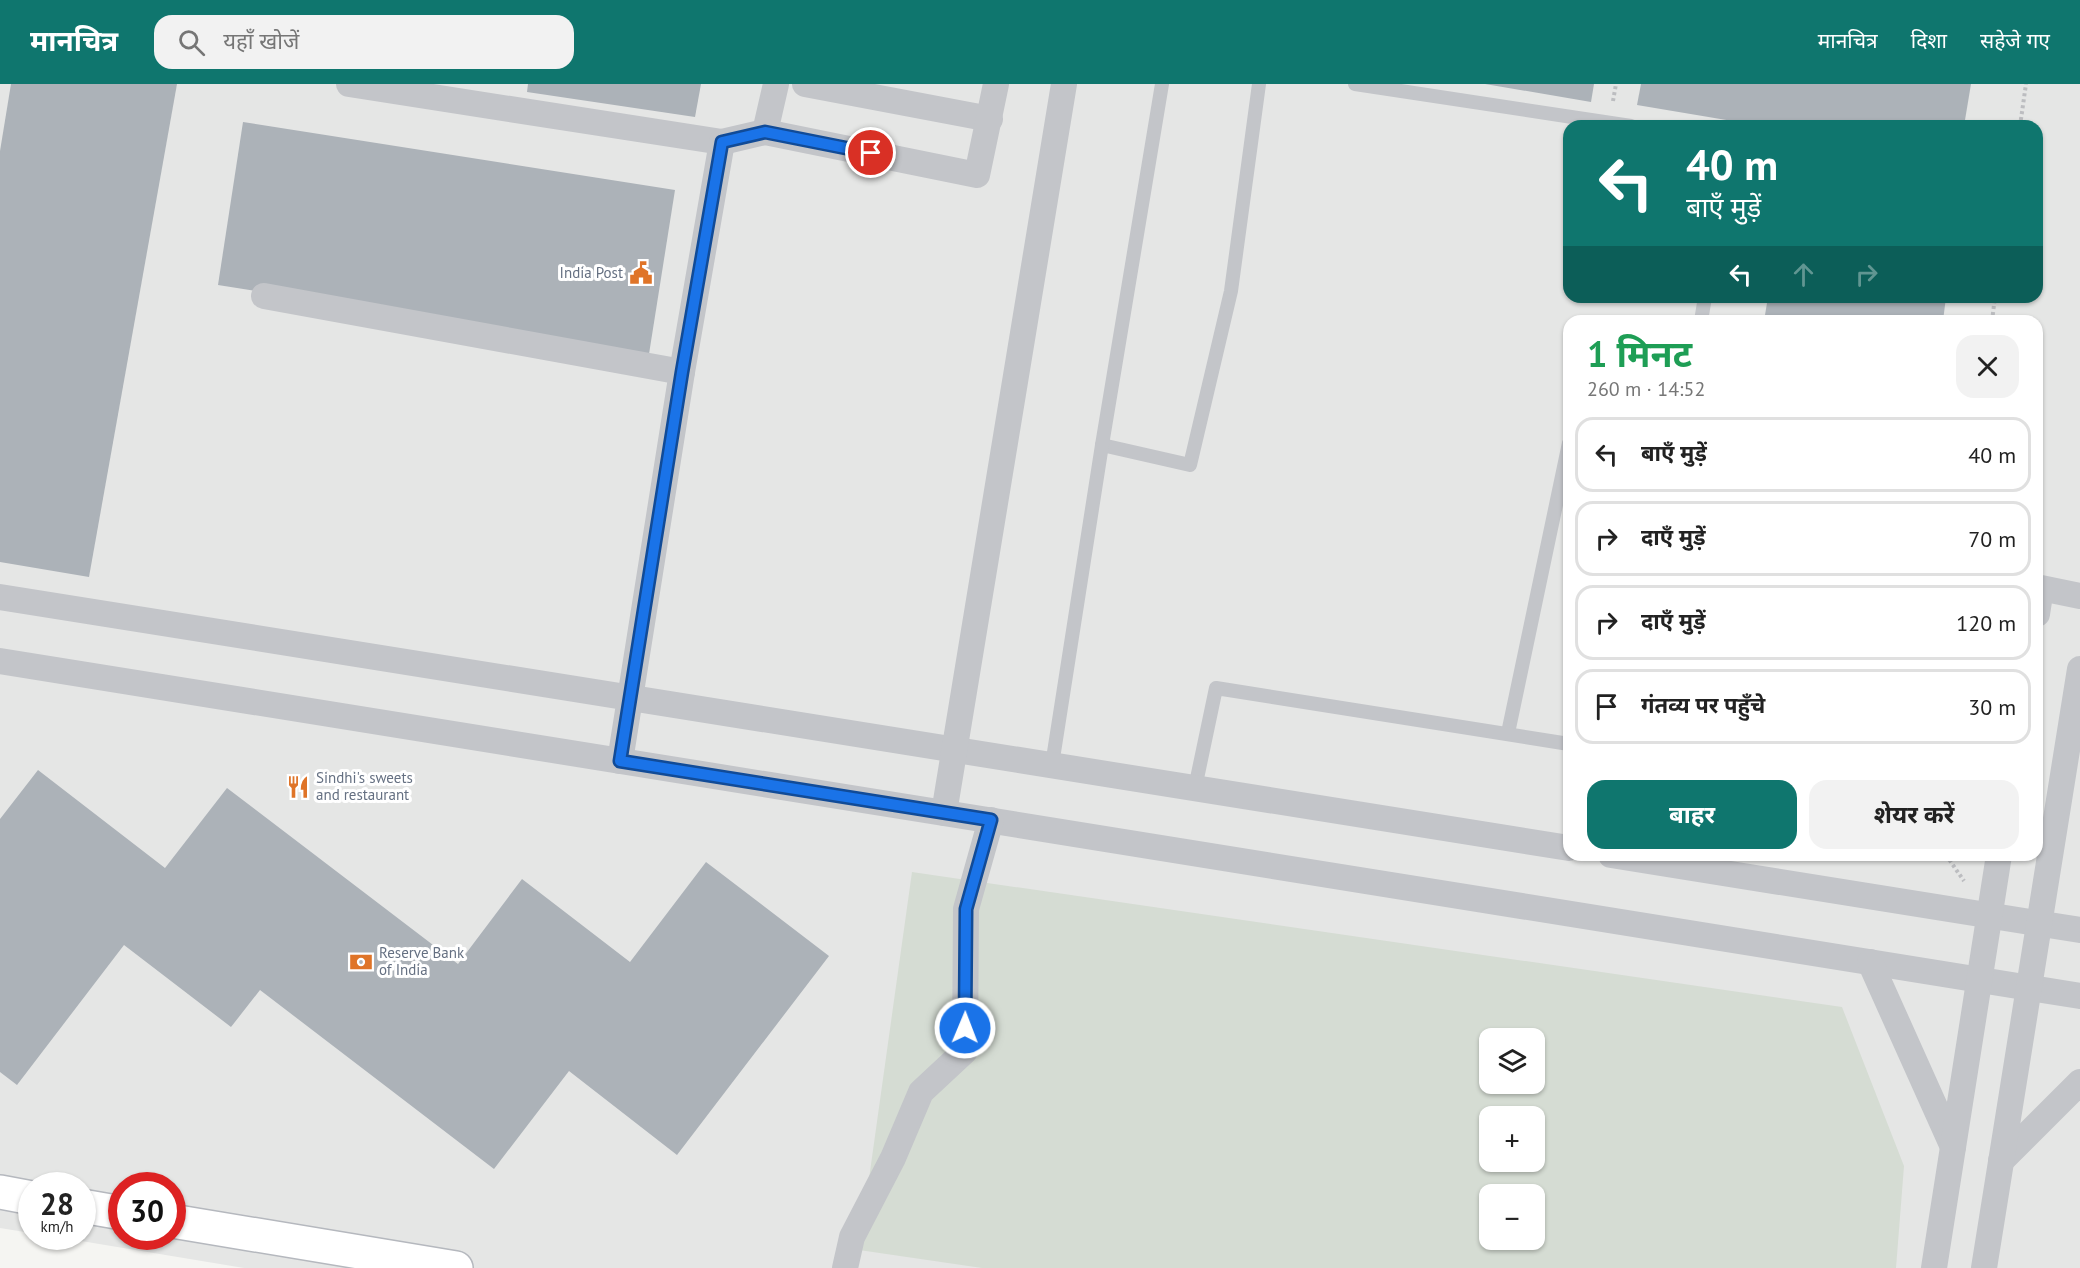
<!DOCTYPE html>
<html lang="hi">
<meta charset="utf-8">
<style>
body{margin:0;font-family:"PT Sans","Noto Sans Devanagari",sans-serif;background:#f2f2f2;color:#222;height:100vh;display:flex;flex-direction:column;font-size:22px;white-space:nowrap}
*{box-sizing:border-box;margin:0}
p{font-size:20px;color:#767676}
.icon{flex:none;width:33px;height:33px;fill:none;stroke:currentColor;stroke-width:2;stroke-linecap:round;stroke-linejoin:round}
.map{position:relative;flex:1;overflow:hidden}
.side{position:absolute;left:1563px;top:231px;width:480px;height:546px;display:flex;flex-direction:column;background:#fff;border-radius:18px;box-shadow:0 2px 4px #0004}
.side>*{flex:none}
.hud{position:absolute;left:1563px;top:36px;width:480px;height:183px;border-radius:18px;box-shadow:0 2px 4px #0004;background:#0f766e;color:#fff;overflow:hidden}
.controls{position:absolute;left:1479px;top:944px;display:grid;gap:12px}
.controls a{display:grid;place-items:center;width:66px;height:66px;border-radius:12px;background:#fff;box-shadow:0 2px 4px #0004;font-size:30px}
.speed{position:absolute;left:18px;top:1088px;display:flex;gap:12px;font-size:30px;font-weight:700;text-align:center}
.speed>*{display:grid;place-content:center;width:78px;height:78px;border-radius:50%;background:#fff;box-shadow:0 2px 4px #0004;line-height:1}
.speed small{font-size:15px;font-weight:400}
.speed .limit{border:9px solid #d22;background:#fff;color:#111}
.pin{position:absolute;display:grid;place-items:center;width:51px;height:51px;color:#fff;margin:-26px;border:3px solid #fff;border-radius:50%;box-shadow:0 2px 6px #0007}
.me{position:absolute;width:66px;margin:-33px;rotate:1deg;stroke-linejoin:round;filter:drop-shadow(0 0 4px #0008)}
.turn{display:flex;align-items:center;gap:21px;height:126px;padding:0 24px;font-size:27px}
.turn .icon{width:78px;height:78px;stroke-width:2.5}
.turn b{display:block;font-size:42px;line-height:51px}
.lanes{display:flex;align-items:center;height:57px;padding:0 24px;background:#0003;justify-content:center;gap:30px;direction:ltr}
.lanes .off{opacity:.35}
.round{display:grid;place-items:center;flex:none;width:63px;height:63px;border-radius:18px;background:#f2f2f2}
.headline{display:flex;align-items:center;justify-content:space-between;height:102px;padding:0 24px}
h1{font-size:36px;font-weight:700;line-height:45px;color:#1e9e55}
.cta{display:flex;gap:12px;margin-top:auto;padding:12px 24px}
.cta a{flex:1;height:69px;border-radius:18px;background:#0f766e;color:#fff;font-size:24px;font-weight:700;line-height:69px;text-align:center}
.cta a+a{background:#f2f2f2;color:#222}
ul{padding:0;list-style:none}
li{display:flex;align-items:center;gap:18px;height:75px;margin:0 12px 9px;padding:0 12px;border:3px solid #e0e0e0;border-radius:18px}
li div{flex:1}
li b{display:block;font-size:22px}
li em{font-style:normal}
header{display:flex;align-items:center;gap:36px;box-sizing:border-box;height:84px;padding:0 30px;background:#0f766e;color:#fff}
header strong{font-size:28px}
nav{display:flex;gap:33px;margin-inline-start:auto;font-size:21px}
.search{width:420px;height:54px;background:#f2f2f2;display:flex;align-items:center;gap:15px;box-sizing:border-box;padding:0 21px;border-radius:18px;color:#767676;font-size:22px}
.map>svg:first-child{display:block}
.built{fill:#e5e6e5;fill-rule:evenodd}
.green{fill:#d5dcd3;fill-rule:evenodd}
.building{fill:#acb2b8}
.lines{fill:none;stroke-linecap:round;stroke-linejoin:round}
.secondary-casing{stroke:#b5b8be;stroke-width:36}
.path{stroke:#bcbdc0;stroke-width:4;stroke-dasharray:3 3;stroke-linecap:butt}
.lane{stroke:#c3c5c9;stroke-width:14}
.street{stroke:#c3c5c9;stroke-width:26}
.secondary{stroke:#fff;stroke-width:33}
.route-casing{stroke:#114b97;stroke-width:15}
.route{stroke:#1a73e8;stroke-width:10}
.labels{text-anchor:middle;stroke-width:6;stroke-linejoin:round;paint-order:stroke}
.poi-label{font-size:15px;fill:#657082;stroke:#fff;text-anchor:start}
</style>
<header>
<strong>मानचित्र</strong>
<div class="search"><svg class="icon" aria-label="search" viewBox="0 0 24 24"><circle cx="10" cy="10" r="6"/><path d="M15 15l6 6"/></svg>यहाँ खोजें</div>
<nav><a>मानचित्र</a><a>दिशा</a><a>सहेजे गए</a></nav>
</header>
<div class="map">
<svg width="2080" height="1184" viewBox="0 0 2080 1184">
<rect width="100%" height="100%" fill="#f5f5f2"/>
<path class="built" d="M 0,0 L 2080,0 L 2080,1184 L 244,1184 L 51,1152 L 82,1152 L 82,1101 L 32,1101 L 31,1149 L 0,1144 ZM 1569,42 L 2037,42 L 2037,213 L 1569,213 ZM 1569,237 L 2037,237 L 2037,771 L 1569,771 ZM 1490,954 L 1534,954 L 1534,999 L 1490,999 ZM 1490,1032 L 1534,1032 L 1534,1077 L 1490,1077 ZM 122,1101 L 172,1101 L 172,1152 L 122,1152 ZM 1490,1110 L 1534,1110 L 1534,1155 L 1490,1155 Z"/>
<path class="green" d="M 912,788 L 1842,923 L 1904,1082 L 1896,1184 L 982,1184 L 859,1166 ZM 1490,954 L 1534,954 L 1534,999 L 1490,999 ZM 1490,1032 L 1534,1032 L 1534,1077 L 1490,1077 ZM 1490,1110 L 1534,1110 L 1534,1155 L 1490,1155 Z"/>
<g class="building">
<path d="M 11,0 L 177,0 L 89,493 L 0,478 L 0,67 Z"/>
<path d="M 528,0 L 701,0 L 695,33 L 527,8 Z"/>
<path d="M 1485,0 L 1594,0 L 1591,18 Z"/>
<path d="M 1641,0 L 1971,0 L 1964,42 L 1762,42 L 1637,21 Z"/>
<path d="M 243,38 L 675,106 L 649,270 L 218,201 Z"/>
<path d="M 1768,213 L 1946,213 L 1943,237 L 1764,237 Z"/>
<path d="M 38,686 L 165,784 L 227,704 L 458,880 L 522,795 L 630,878 L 706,778 L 829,872 L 677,1071 L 569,987 L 494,1085 L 260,906 L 231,943 L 124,861 L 17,1001 L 0,988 L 0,735 Z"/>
</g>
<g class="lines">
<g class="secondary-casing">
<g id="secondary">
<path d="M 0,1108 L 32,1114"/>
<path d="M 82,1122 L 122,1129"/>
<path d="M 172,1137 L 456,1184"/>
</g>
</g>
<g class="path">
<path d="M 1613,17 L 1616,0"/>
<path d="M 2020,42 L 2026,0"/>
<path d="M 1992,237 L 1995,213"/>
<path d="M 1946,771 L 1964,797"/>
</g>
<g class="lane">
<path d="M 1355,0 L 1631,42"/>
<path d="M 1701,237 L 1705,213"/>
<path d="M 1102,361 L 1190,381 L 1231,207 L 1259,0"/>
<path d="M 1508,649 L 1569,359"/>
<path d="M 1052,681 L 1102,361 L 1162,0"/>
<path d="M 1195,704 L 1216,604 L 1569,660"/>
</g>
<g class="street">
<path d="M 349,0 L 722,58 L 682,288 L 620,677"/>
<path d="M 805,0 L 990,35"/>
<path d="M 765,48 L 776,0"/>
<path d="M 722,58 L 765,48 L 977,91 L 996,0"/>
<path d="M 264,212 L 682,288"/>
<path d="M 0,513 L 1569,764"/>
<path d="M 2037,530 L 2041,504 L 2080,512"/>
<path d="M 0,577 L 2080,912"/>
<path d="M 944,729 L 1064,0"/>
<path d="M 1611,771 L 2080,846"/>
<path d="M 1870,878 L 1953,1063"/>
<path d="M 2001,1077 L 2080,998"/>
<path d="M 845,1184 L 852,1153 L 893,1074 L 921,1008 L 965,967 L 966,825 L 991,736"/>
<path d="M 1934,1184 L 1999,771"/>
<path d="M 1984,1184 L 2080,585"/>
</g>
<use href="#secondary" class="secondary"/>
</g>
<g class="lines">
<g class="route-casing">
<path id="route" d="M 871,69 L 765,48 L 722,58 L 682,288 L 620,677 L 991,736 L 966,825 L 965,944"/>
</g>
<use href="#route" class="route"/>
</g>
<defs>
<g id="civic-bare" transform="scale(1.8)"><path d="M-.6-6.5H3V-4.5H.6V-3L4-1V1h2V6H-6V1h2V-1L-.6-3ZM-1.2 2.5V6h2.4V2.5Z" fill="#df7428" stroke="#fff" stroke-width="2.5" paint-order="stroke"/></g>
<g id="restaurant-bare" transform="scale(1.8)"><path d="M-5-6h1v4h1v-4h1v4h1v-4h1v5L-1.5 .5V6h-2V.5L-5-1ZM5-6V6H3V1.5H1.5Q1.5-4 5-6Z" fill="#df7428" stroke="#fff" stroke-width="2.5" paint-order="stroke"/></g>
<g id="bank-bare" transform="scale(1.8)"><path d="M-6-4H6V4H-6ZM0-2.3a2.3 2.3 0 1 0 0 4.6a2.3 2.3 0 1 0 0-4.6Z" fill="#df7428" stroke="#fff" stroke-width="2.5" paint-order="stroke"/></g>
</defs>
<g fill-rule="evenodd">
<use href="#civic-bare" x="641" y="189"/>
<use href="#restaurant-bare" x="298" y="703"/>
<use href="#bank-bare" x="361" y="878"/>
</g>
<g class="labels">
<g class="poi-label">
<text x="623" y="194" text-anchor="end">India Post</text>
<text x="316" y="699">Sindhi's sweets<tspan x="316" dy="17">and restaurant</tspan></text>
<text x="379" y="874">Reserve Bank<tspan x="379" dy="17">of India</tspan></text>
</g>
</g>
</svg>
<div class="controls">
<a><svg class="icon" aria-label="layers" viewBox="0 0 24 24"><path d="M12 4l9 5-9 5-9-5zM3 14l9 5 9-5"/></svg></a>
<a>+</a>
<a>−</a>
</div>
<div class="speed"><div>28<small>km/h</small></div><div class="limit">30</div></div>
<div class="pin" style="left:871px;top:69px;background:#d93025"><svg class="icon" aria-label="arrive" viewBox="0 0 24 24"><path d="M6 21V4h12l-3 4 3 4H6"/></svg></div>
<svg class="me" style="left:965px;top:944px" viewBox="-20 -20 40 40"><circle r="17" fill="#1a73e8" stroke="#fff" stroke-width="3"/><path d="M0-11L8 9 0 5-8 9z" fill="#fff"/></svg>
<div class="hud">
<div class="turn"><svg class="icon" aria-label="left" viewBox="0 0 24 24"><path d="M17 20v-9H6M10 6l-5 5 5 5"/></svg><div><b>40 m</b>बाएँ मुड़ें</div></div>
<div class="lanes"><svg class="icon" aria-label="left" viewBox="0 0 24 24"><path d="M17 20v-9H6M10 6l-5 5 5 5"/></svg><svg class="icon off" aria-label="ahead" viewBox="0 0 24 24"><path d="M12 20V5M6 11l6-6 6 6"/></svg><svg class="icon off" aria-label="right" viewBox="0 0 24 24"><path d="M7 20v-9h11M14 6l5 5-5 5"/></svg></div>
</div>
<section class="side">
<div class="headline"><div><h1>1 मिनट</h1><p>260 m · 14:52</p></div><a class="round"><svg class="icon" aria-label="close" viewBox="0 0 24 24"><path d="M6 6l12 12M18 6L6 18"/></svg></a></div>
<ul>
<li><svg class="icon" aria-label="left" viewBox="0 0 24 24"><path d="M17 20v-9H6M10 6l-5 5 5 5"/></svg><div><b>बाएँ मुड़ें</b></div><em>40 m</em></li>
<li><svg class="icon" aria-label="right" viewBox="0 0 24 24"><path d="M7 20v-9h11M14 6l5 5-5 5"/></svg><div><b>दाएँ मुड़ें</b></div><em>70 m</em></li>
<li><svg class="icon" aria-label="right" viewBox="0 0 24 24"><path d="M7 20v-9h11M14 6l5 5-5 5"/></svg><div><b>दाएँ मुड़ें</b></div><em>120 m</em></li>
<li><svg class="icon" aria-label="arrive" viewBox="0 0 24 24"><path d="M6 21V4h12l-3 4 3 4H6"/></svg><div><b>गंतव्य पर पहुँचे</b></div><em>30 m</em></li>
</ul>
<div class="cta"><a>बाहर</a><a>शेयर करें</a></div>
</section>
</div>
